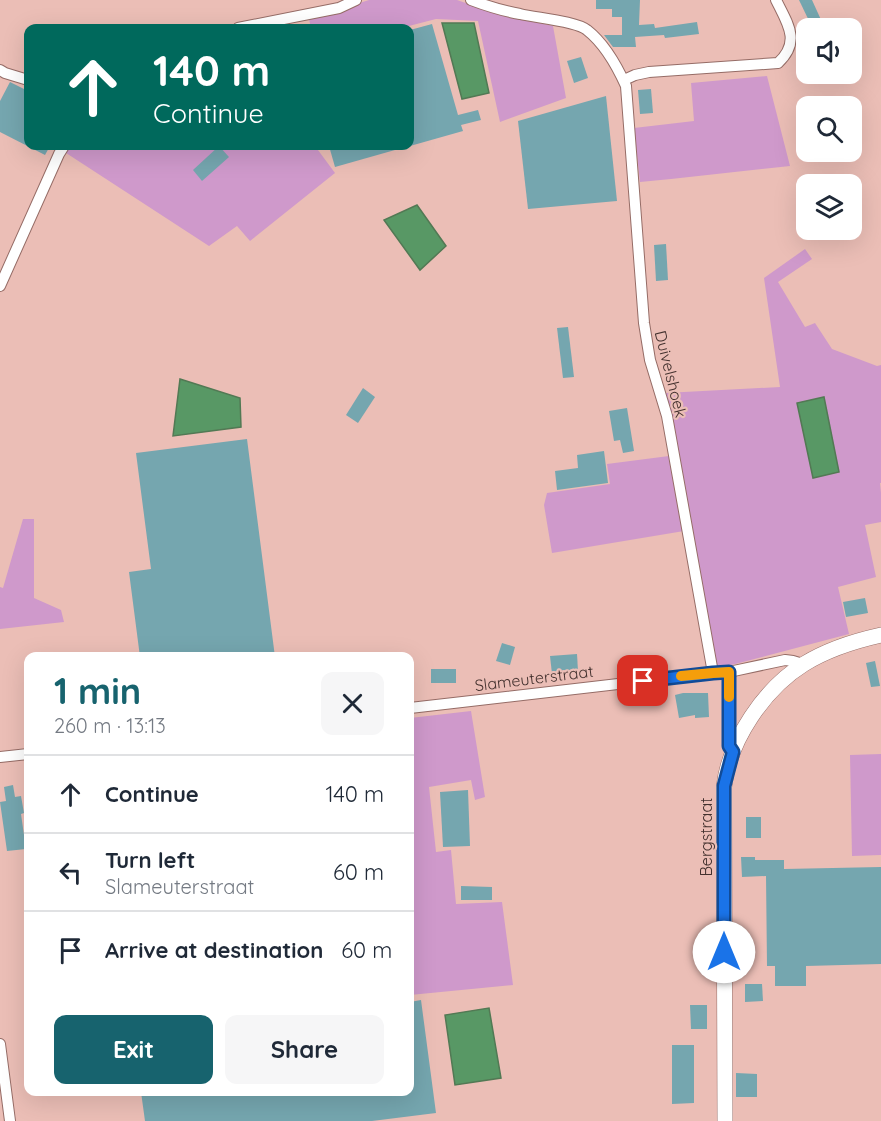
<!DOCTYPE html>
<meta charset="utf-8">
<style>
body{margin:0;font-family:Quicksand,sans-serif;background:#f6f6f7;color:#1f2937;height:100vh;display:flex;flex-direction:column;font-size:22px;white-space:nowrap}
*{box-sizing:border-box;margin:0}
p{font-size:20px;color:#747a83}
.icon{flex:none;width:33px;height:33px;fill:none;stroke:currentColor;stroke-width:2;stroke-linecap:round;stroke-linejoin:round}
.map{position:relative;flex:1;overflow:hidden}
.panel{position:absolute;left:24px;top:652px;width:390px;height:444px;display:flex;flex-direction:column;background:#fff;border-radius:12px;box-shadow:0 6px 24px #0002}
.panel>*{flex:none}
.guide{position:absolute;left:24px;top:24px;width:390px;height:126px;border-radius:12px;box-shadow:0 6px 24px #0002;background:#00695c;color:#fff;overflow:hidden}
.controls{position:absolute;left:796px;top:18px;display:grid;gap:12px}
.controls a{display:grid;place-items:center;width:66px;height:66px;border-radius:12px;background:#fff;box-shadow:0 6px 24px #0002;font-size:30px}
.pin{position:absolute;display:grid;place-items:center;width:51px;height:51px;color:#fff;margin:-26px;border-radius:12px;box-shadow:0 3px 9px #0006}
.me{position:absolute;width:66px;margin:-33px;rotate:0deg;stroke-linejoin:round;filter:drop-shadow(0 0 4px #0008)}
.turn{display:flex;align-items:center;gap:21px;height:126px;padding:0 30px;font-size:27px}
.turn .icon{width:78px;height:78px;stroke-width:2.5}
.turn b{display:block;font-size:42px;line-height:51px}
.round{display:grid;place-items:center;flex:none;width:63px;height:63px;border-radius:12px;background:#f6f6f7}
.head{display:flex;align-items:center;justify-content:space-between;height:102px;padding:0 30px}
h1{font-size:36px;font-weight:800;line-height:45px;color:#17636e}
.button{display:flex;gap:12px;margin-top:auto;padding:12px 30px}
.button a{flex:1;height:69px;border-radius:12px;background:#17636e;color:#fff;font-size:24px;font-weight:800;line-height:69px;text-align:center}
.button a+a{background:#f6f6f7;color:#1f2937}
ul{padding:0;list-style:none}
li{display:flex;align-items:center;gap:18px;height:78px;padding:0 30px;border-top:2px solid #e0e1e3}
li div{flex:1}
li b{display:block;font-size:22px}
li em{font-style:normal}
.map>svg:first-child{display:block}
.green{fill:#cf99cb;fill-rule:evenodd}
.water{fill:#589865;stroke:#527954;stroke-width:1.5}
.building{fill:#75a6af}
.lines{fill:none;stroke-linecap:round;stroke-linejoin:round}
.street-casing{stroke:#956c66;stroke-width:12}
.secondary-casing{stroke:#956c66;stroke-width:16}
.street{stroke:#fff;stroke-width:10}
.secondary{stroke:#fff;stroke-width:15}
.route-casing{stroke:#114b97;stroke-width:15}
.route{stroke:#1a73e8;stroke-width:10}
.slow{stroke:#f59e0b;stroke-width:10}
.labels{text-anchor:middle;stroke-width:4.5;stroke-linejoin:round;paint-order:stroke}
.street-label{font-size:16px;fill:#43312e;stroke:#ebbeb6}
</style>
<div class="map">
<svg width="881" height="1121" viewBox="0 0 881 1121">
<rect width="100%" height="100%" fill="#ebbeb6"/>
<g class="green">
<path d="M 369,0 L 457,0 L 494,13 L 553,26 L 566,98 L 500,122 L 478,21 L 436,19 L 401,28 L 311,28 L 309,19 Z"/>
<path d="M 767,76 L 790,166 L 671,179 L 640,182 L 634,128 L 694,121 L 691,83 Z"/>
<path d="M 69,146 L 315,146 L 335,173 L 250,241 L 237,226 L 209,246 L 63,151 Z"/>
<path d="M 805,249 L 812,259 L 778,282 L 805,327 L 815,323 L 832,349 L 877,366 L 881,365 L 881,483 L 880,483 L 881,493 L 881,522 L 865,525 L 876,577 L 838,587 L 849,634 L 720,668 L 715,663 L 672,415 L 665,393 L 780,387 L 764,278 ZM 824,398 L 838,472 L 813,478 L 798,404 Z"/>
<path d="M 669,456 L 684,531 L 552,553 L 544,505 L 547,493 L 610,484 L 607,464 Z"/>
<path d="M 23,519 L 34,519 L 34,598 L 61,610 L 64,622 L 0,629 L 0,587 L 3,588 Z"/>
<path d="M 471,711 L 485,797 L 475,800 L 471,780 L 429,787 L 436,852 L 451,850 L 456,904 L 502,902 L 513,985 L 410,995 L 410,718 Z"/>
<path d="M 881,754 L 881,855 L 852,856 L 850,755 Z"/>
</g>
<g class="water">
<path d="M 442,23 L 474,23 L 489,93 L 462,99 Z"/>
<path d="M 417,205 L 446,246 L 420,270 L 384,220 Z"/>
<path d="M 180,379 L 240,398 L 241,427 L 173,436 Z"/>
<path d="M 824,397 L 839,472 L 813,478 L 797,403 Z"/>
<path d="M 489,1008 L 501,1078 L 455,1085 L 445,1015 Z"/>
</g>
<g class="building">
<path d="M 596,0 L 640,0 L 639,25 L 654,24 L 655,28 L 697,22 L 699,34 L 665,38 L 664,35 L 635,37 L 636,47 L 613,47 L 604,35 L 622,35 L 622,17 L 612,17 L 612,9 L 596,9 Z"/>
<path d="M 799,0 L 812,0 L 822,22 L 812,27 Z"/>
<path d="M 432,24 L 458,115 L 478,110 L 481,120 L 461,125 L 463,131 L 410,146 L 410,30 Z"/>
<path d="M 581,57 L 588,78 L 574,83 L 567,61 Z"/>
<path d="M 10,82 L 28,91 L 28,146 L 50,146 L 45,155 L 0,132 L 0,101 Z"/>
<path d="M 651,89 L 653,113 L 640,114 L 638,90 Z"/>
<path d="M 606,96 L 617,201 L 528,209 L 518,121 Z"/>
<path d="M 219,146 L 229,157 L 202,181 L 193,170 Z"/>
<path d="M 329,146 L 402,146 L 402,148 L 335,167 Z"/>
<path d="M 666,244 L 668,280 L 656,281 L 654,245 Z"/>
<path d="M 568,327 L 574,377 L 563,378 L 557,328 Z"/>
<path d="M 363,388 L 375,397 L 358,423 L 346,415 Z"/>
<path d="M 627,408 L 634,451 L 623,453 L 620,440 L 614,441 L 609,411 Z"/>
<path d="M 247,439 L 275,657 L 140,657 L 129,572 L 151,569 L 136,453 Z"/>
<path d="M 604,451 L 608,483 L 557,490 L 555,471 L 578,468 L 577,455 Z"/>
<path d="M 865,598 L 868,613 L 846,617 L 843,602 Z"/>
<path d="M 502,643 L 515,647 L 510,665 L 496,661 Z"/>
<path d="M 577,654 L 578,671 L 552,674 L 550,656 Z"/>
<path d="M 875,661 L 880,686 L 871,687 L 866,663 Z"/>
<rect x="431" y="669" width="25" height="14"/>
<path d="M 683,693 L 708,693 L 709,717 L 695,718 L 695,715 L 679,718 L 675,695 Z"/>
<path d="M 13,785 L 15,797 L 21,796 L 24,813 L 21,814 L 26,849 L 7,851 L 0,802 L 6,801 L 4,787 Z"/>
<path d="M 468,790 L 470,846 L 443,847 L 440,792 Z"/>
<rect x="746" y="817" width="15" height="21"/>
<path d="M 741,857 L 755,857 L 755,860 L 784,860 L 784,869 L 881,867 L 881,964 L 806,966 L 806,986 L 775,986 L 775,966 L 767,966 L 766,876 L 742,877 Z"/>
<path d="M 461,886 L 492,887 L 492,900 L 461,900 Z"/>
<path d="M 745,984 L 762,984 L 763,1001 L 745,1002 Z"/>
<path d="M 421,1000 L 436,1113 L 372,1121 L 145,1121 L 141,1092 L 410,1092 L 410,1002 Z"/>
<path d="M 690,1005 L 707,1005 L 707,1029 L 691,1029 Z"/>
<path d="M 672,1045 L 694,1045 L 694,1103 L 672,1104 Z"/>
<path d="M 736,1073 L 757,1074 L 757,1097 L 736,1097 Z"/>
</g>
<g class="lines">
<g class="street-casing">
<g id="street">
<path d="M 471,0 C 487,6 503,11 520,14 C 536,18 576,21 587,30 C 605,44 617,66 626,86 L 644,323 L 650,360 L 667,416 L 713,673"/>
<path d="M 238,28 L 339,8 L 356,0"/>
<path d="M 0,70 L 5,73 L 28,80"/>
<path d="M 624,80 L 635,75 L 649,72 L 778,63 C 801,42 788,24 776,0"/>
<path d="M 0,286 L 59,154 L 64,146"/>
<path d="M 729,672 L 729,737 L 730,746 L 733,752"/>
<path d="M 410,708 L 713,673 L 729,672 L 785,660 L 793,661 L 803,664"/>
<path d="M 0,757 L 28,754"/>
<path d="M 0,1044 L 10,1121"/>
</g>
</g>
<g class="secondary-casing">
<path id="secondary" d="M 725,1121 L 724,810 C 724,802 724,794 724,787 C 729,740 765,688 804,664 C 828,649 854,641 881,635"/>
</g>
<use href="#street" class="street"/>
<use href="#secondary" class="secondary"/>
</g>
<g class="lines">
<g class="route-casing">
<path id="route" d="M 643,681 L 713,673 L 729,672 L 729,746 L 733,752 L 724,786 L 724,952"/>
</g>
<use href="#route" class="route"/>
<path class="slow" d="M 681,676 L 713,673 L 729,672 L 729,697"/>
</g>
<g class="labels">
<g class="street-label">
<text transform="translate(671 374) rotate(76)" y="6">Duivelshoek</text>
<text transform="translate(534 678) rotate(-7)" y="6">Slameuterstraat</text>
<text transform="translate(706 837) rotate(-90)" y="6">Bergstraat</text>
</g>
</g>
</svg>
<div class="controls">
<a><svg class="icon" aria-label="sound" viewBox="0 0 24 24"><path d="M4 9h4l5-4v14l-5-4H4zM17 9q2 3 0 6"/></svg></a>
<a><svg class="icon" aria-label="search" viewBox="0 0 24 24"><circle cx="10" cy="10" r="6"/><path d="M15 15l6 6"/></svg></a>
<a><svg class="icon" aria-label="layers" viewBox="0 0 24 24"><path d="M12 4l9 5-9 5-9-5zM3 14l9 5 9-5"/></svg></a>
</div>
<div class="pin" style="left:643px;top:681px;background:#d93025"><svg class="icon" aria-label="arrive" viewBox="0 0 24 24"><path d="M6 21V4h12l-3 4 3 4H6"/></svg></div>
<svg class="me" style="left:724px;top:952px" viewBox="-20 -20 40 40"><circle r="19" fill="#fff"/><path d="M0-13L10 11 0 6-10 11z" fill="#1a73e8"/></svg>
<div class="guide">
<div class="turn"><svg class="icon" aria-label="ahead" viewBox="0 0 24 24"><path d="M12 20V5M6 11l6-6 6 6"/></svg><div><b>140 m</b>Continue</div></div>
</div>
<section class="panel">
<div class="head"><div><h1>1 min</h1><p>260 m · 13:13</p></div><a class="round"><svg class="icon" aria-label="close" viewBox="0 0 24 24"><path d="M6 6l12 12M18 6L6 18"/></svg></a></div>
<ul>
<li><svg class="icon" aria-label="ahead" viewBox="0 0 24 24"><path d="M12 20V5M6 11l6-6 6 6"/></svg><div><b>Continue</b></div><em>140 m</em></li>
<li><svg class="icon" aria-label="left" viewBox="0 0 24 24"><path d="M17 20v-9H6M10 6l-5 5 5 5"/></svg><div><b>Turn left</b><p>Slameuterstraat</p></div><em>60 m</em></li>
<li><svg class="icon" aria-label="arrive" viewBox="0 0 24 24"><path d="M6 21V4h12l-3 4 3 4H6"/></svg><div><b>Arrive at destination</b></div><em>60 m</em></li>
</ul>
<div class="button"><a>Exit</a><a>Share</a></div>
</section>
</div>
